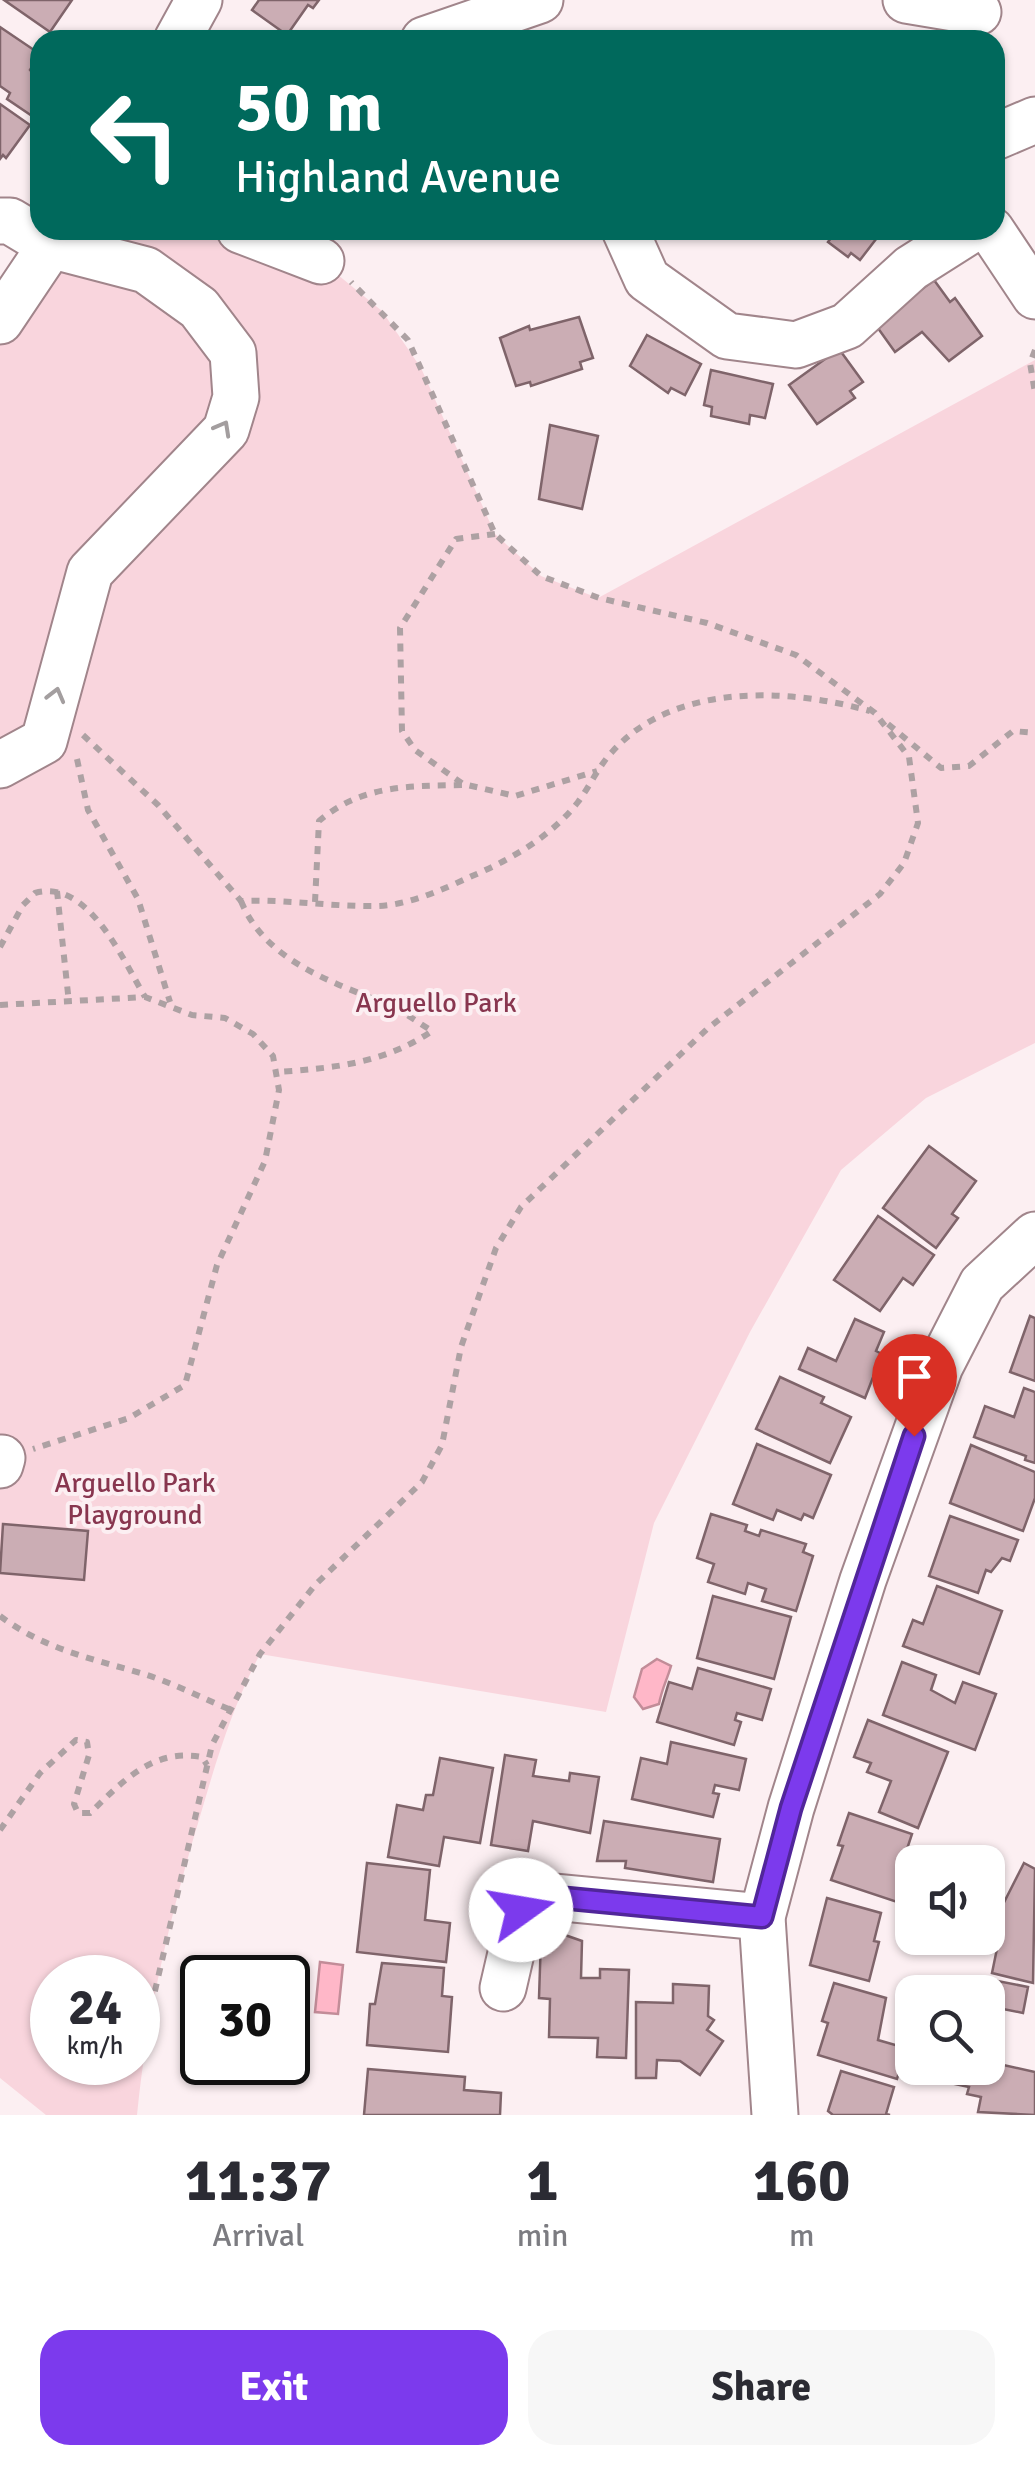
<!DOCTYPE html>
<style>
body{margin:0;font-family:Signika,sans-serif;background:#f7f7f7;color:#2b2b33;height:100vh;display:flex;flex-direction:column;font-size:38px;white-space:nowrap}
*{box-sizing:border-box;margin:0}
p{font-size:32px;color:#7c7c81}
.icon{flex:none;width:55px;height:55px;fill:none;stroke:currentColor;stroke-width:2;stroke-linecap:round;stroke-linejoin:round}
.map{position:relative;height:2115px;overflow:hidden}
.panel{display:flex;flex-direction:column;background:#fff;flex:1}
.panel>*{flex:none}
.guide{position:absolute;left:30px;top:30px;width:975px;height:210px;border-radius:30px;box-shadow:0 2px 8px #0004;background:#00695c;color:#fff;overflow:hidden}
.fabs{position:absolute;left:895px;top:1845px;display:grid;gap:20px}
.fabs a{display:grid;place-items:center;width:110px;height:110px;border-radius:20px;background:#fff;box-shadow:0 2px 8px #0004;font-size:50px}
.speed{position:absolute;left:30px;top:1955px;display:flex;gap:20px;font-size:50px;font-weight:700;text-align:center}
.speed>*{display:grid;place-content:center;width:130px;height:130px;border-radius:50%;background:#fff;box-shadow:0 2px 8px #0004;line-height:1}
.speed small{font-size:25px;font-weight:400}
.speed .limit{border:5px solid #111;border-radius:15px;background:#fff;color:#111}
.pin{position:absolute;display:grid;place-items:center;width:85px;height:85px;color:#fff;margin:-102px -42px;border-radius:50% 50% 50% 0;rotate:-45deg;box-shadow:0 0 10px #0007}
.pin .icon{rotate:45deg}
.me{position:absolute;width:110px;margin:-55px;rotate:77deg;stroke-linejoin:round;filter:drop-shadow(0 0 8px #0008)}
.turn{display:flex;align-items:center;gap:35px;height:210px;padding:0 40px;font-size:45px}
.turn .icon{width:130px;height:130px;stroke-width:2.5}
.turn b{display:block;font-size:70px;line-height:85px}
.eta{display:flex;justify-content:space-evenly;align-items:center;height:170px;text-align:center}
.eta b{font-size:60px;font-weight:700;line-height:70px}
.action{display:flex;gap:20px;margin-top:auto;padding:20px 40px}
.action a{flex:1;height:115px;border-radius:30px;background:#7c3aed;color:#fff;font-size:40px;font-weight:700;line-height:115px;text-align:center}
.action a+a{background:#f7f7f7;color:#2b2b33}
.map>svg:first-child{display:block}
.green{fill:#f9d5dd;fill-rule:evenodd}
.water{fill:#ffb7c8;stroke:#c28c98;stroke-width:2.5}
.building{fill:#cbadb4;stroke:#7f646a;stroke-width:2.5}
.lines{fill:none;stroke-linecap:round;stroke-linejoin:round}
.minor-casing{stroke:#a1858b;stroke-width:49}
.path{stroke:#ada1a3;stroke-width:6;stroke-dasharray:8 8;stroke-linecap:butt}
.minor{stroke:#fff;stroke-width:45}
.oneway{stroke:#a39e9f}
.route-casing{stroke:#51269a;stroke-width:25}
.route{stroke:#7c3aed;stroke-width:18}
.labels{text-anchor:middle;stroke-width:8;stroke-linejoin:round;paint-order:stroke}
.park-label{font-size:28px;fill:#88364f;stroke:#fceff2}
</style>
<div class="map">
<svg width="1035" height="2115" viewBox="0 0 1035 2115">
<rect width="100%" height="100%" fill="#fceff2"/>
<path class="green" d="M 61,230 L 239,230 L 321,261 L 382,311 L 421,368 L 495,534 L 541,576 L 598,598 L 1035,360 L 1035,1043 L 926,1098 L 841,1170 L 750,1332 L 654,1523 L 606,1712 L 260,1654 C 233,1706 217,1758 201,1813 C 171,1912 147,2012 137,2115 L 46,2115 L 0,2078 L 0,333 ZM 52,1978 L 138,1978 L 138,2062 L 52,2062 Z"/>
<g class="water">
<path d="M 657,1659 L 671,1666 C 667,1680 662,1688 659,1704 L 643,1709 L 634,1697 L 642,1669 Z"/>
<path d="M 320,1962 L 343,1965 L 338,2014 L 315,2012 Z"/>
</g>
<g class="building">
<path d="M 4,0 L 72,0 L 50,32 Z"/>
<path d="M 259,0 L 319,0 L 313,8 L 308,5 L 287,35 L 252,10 Z"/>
<path d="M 0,27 L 40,54 L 30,70 L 40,82 L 38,120 L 7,99 L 10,93 L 0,86 Z"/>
<path d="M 0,104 L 30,125 L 6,158 L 3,155 L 0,159 Z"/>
<path d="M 837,230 L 883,230 L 860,260 L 851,253 L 848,257 L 828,242 Z"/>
<path d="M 934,280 L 950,302 L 955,298 L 982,336 L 949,361 L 922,332 L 895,352 L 875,324 Z"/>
<path d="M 579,317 L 593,358 L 580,362 L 582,369 L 531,386 L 530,382 L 516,386 L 500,338 L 529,326 L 530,330 Z"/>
<path d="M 647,335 L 701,364 L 685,395 L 671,388 L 668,393 L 630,366 Z"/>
<path d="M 839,349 L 863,382 L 850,391 L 855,398 L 817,424 L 789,385 Z"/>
<path d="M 711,370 L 773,384 L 765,418 L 750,415 L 749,424 L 711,416 L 712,407 L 704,405 Z"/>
<path d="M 550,425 L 598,436 L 582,509 L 539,499 Z"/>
<path d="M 929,1146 L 976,1181 L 952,1214 L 958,1218 L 936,1248 L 883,1208 Z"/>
<path d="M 878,1216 L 934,1255 L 913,1285 L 903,1278 L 880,1311 L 834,1280 Z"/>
<path d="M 1030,1316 L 1035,1318 L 1035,1381 L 1010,1372 Z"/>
<path d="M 855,1319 L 884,1332 L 876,1351 L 882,1354 L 865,1398 L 799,1369 L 808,1348 L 836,1361 Z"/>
<path d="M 780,1377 L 824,1397 L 821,1403 L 851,1417 L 830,1463 L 756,1429 Z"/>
<path d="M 1024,1388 L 1035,1392 L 1035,1463 L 1025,1460 L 1026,1456 L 974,1437 L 985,1406 L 1014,1417 Z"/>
<path d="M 757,1444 L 831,1475 L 813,1518 L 804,1514 L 801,1520 L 777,1510 L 773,1520 L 733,1504 Z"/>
<path d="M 971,1445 L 1035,1472 L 1035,1498 L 1023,1531 L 950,1503 Z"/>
<path d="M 711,1514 L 747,1525 L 745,1531 L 759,1536 L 761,1530 L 806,1544 L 803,1552 L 813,1556 L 796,1611 L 762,1601 L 766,1589 L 748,1583 L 745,1594 L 708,1582 L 714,1564 L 697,1558 Z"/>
<path d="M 950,1516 L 1018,1540 L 1010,1561 L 1002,1558 L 991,1572 L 986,1570 L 978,1593 L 929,1576 Z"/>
<path d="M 3,1524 L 88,1531 L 84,1580 L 0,1573 Z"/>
<path d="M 937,1586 L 1002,1611 L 979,1674 L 903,1646 L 913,1620 L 923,1624 Z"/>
<path d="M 713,1596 L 791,1617 L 774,1679 L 697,1658 Z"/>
<path d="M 902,1662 L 936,1675 L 931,1690 L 955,1703 L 963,1682 L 996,1694 L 975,1750 L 883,1715 Z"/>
<path d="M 698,1668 L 771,1689 L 762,1720 L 737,1713 L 735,1720 L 741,1722 L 734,1745 L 657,1722 L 669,1682 L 692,1689 Z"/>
<path d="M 868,1720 L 948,1752 L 918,1828 L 879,1812 L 891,1781 L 867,1772 L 871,1763 L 854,1757 Z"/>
<path d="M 671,1742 L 746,1759 L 739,1790 L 715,1785 L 713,1793 L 719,1794 L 713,1817 L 632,1799 L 641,1758 L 667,1764 Z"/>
<path d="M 505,1755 L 536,1760 L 533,1776 L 569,1781 L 570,1773 L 599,1777 L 590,1833 L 533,1821 L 528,1851 L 491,1845 Z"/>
<path d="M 440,1758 L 493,1768 L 480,1843 L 444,1837 L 439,1866 L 388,1857 L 397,1805 L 423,1810 L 426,1795 L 433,1795 Z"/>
<path d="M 849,1813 L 912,1834 L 902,1864 L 912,1868 L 903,1904 L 831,1880 L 843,1846 L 838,1845 Z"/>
<path d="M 604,1821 L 720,1839 L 713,1882 L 625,1868 L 626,1861 L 597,1861 Z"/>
<path d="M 367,1863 L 430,1870 L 425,1920 L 450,1923 L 446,1962 L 357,1952 Z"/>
<path d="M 1024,1863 L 1035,1869 L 1033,1983 L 992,1973 L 1000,1934 L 990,1930 Z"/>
<path d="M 827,1898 L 881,1913 L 874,1941 L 879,1942 L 869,1981 L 810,1965 Z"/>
<path d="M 562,1934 L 582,1941 L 581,1978 L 600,1978 L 600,1969 L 629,1970 L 626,2058 L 597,2057 L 598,2038 L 549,2037 L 550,1999 L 539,1998 L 541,1938 Z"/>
<path d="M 382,1963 L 444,1968 L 442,1996 L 452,1997 L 448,2052 L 367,2045 L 370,2004 L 375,2004 Z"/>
<path d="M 977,1977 L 1028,1987 L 1023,2013 L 988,2006 L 988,1992 L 974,1992 Z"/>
<path d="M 834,1983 L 886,1998 L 878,2040 L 906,2048 L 897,2079 L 818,2055 L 828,2023 L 822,2021 Z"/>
<path d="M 673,1984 L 709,1986 L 708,2016 L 714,2020 L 707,2030 L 723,2041 L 700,2075 L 680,2061 L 657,2060 L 656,2078 L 636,2078 L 636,2002 L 673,2003 Z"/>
<path d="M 988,2049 L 993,2050 L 990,2062 L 1035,2072 L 1035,2115 L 978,2112 L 981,2097 L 967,2094 L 969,2087 L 955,2084 L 958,2069 L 953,2068 L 988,2068 Z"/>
<path d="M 368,2069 L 465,2077 L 464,2090 L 501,2093 L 500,2115 L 364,2115 Z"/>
<path d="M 841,2071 L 894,2087 L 886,2114 L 890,2115 L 833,2115 L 828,2111 Z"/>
</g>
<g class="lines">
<g class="minor-casing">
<g id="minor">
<path d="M 906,0 L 978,12"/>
<path d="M 177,40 L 199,0"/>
<path d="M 424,40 L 540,0"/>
<path d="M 995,137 L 1035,120"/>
<path d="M 0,221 L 10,221 L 50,245 L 146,270 L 199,308 L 233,353 L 236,397 L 226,430 L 90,572 L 44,741 L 0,765"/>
<path d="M 240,230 L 321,261"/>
<path d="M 625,230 L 647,279 L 727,336 L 796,345 L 847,326 L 911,268 L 971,230"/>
<path d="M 991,230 L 1035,296"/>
<path d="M 0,321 L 61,230"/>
<path d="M 0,1465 L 2,1458"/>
<path d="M 503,1988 L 521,1910 L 543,1896 L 762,1917"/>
<path d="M 775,2115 L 762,1917 L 791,1808 L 863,1580 L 940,1366 L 982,1284 L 1035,1235"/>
</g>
</g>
<g class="path">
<path d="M 1035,350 L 1030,363 L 1035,393"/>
<path d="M 495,534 L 456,539 L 400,628 L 402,731 L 415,750 L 463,784 L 515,796 L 597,771"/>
<path d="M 888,724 L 941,768 L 969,766 L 1013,731 L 1035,733"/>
<path d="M 83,735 L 158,805 L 241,901 C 287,899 332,907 378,906 C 409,905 444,889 472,876 C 510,860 552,836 578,802 C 590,786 598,767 612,752 C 674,682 789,688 870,711"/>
<path d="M 77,759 L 88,810 L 138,899 L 170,1002"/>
<path d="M 57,891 L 69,1003"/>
<path d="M 241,901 C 265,960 329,981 384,1003 C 401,1010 416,1021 432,1031 C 385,1063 335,1068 278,1072"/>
<path d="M 315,902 L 319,821 C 361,785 409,786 462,785"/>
<path d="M 0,947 L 23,905 L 35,893 C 88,878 123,960 145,997"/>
<path d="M 0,1005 L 145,997 L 192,1015 L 225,1018 L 253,1034 L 273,1056 L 279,1090 L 265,1161 L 217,1265 L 185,1385 L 129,1418 L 33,1449"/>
<path d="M 0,1616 C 44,1649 93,1659 144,1674 C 173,1683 202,1698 231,1710"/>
<path d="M 0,1830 L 40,1773 L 76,1740 L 87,1742 L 89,1755 L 74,1804 L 78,1813 L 90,1813 C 123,1781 153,1748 202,1757 L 207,1765"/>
<path d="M 144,2038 L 212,1745 L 260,1654 L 315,1585 L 422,1482 L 442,1445 L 461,1347 L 496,1248 L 521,1207 L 707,1029 L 880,894 L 904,863 L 918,823 L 909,757 L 875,713 L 796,655 L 707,623 L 599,598 L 541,576 L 495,534 L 408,340 L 351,282"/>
</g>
<use href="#minor" class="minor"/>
</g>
<defs><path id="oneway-chevron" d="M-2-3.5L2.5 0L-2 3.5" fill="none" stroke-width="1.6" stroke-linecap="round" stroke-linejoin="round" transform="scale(2.5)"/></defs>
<g class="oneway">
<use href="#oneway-chevron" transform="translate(223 428) rotate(-61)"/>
<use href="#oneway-chevron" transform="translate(56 695) rotate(-75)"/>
</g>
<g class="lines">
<g class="route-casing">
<path id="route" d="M 521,1910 L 543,1896 L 762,1917 L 791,1808 L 914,1436"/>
</g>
<use href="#route" class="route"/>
</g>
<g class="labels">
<g class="park-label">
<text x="436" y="1012">Arguello Park</text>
<text x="135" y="1492">Arguello Park<tspan x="135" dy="32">Playground</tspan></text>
</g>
</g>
</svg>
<div class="fabs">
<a><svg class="icon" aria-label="sound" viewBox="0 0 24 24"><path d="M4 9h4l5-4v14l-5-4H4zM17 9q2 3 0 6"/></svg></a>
<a><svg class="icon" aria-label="search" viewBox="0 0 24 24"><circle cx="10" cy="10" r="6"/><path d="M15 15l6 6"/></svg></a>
</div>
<div class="speed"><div>24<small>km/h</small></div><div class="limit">30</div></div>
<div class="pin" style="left:914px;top:1436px;background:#d93025"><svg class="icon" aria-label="arrive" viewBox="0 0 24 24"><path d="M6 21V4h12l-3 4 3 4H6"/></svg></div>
<svg class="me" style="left:521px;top:1910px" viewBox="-20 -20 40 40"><circle r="19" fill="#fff"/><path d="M0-13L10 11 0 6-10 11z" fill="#7c3aed"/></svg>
<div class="guide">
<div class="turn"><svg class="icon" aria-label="left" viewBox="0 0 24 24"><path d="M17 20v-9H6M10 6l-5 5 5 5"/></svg><div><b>50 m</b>Highland Avenue</div></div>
</div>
</div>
<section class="panel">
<div class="eta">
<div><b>11:37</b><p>Arrival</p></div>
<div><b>1</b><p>min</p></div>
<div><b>160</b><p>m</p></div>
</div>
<div class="action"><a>Exit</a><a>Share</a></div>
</section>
